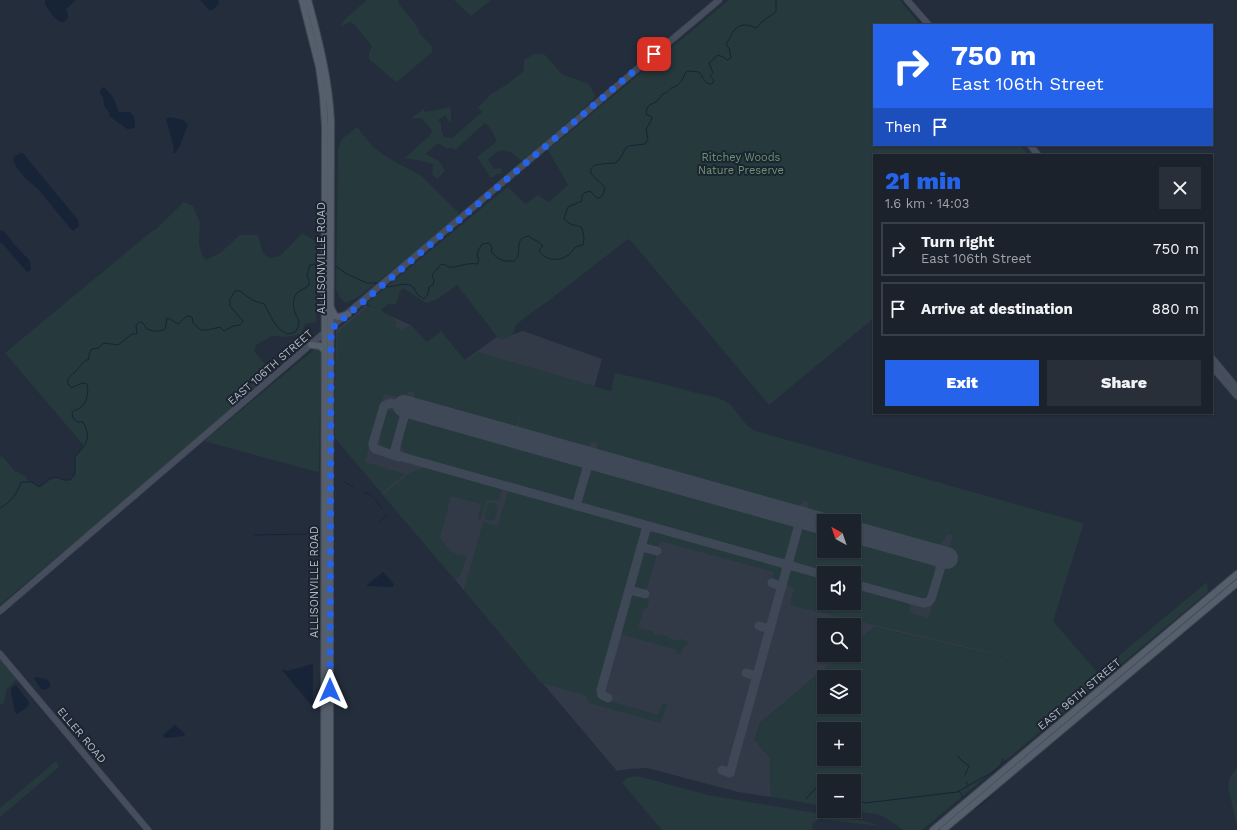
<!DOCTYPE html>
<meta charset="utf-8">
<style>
body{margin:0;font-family:"Work Sans",sans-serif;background:#282f38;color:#f1f3f6;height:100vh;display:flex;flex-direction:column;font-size:15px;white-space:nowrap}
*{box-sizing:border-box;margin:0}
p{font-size:13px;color:#a0a4a9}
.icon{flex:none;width:22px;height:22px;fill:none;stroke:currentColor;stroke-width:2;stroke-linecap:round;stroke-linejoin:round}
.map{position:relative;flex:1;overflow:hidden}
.details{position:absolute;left:873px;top:154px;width:340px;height:260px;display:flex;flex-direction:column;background:#1b222c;border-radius:0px;box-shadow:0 1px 3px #0004,0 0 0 1px #393f48}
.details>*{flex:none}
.hud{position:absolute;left:873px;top:24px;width:340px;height:122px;border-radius:0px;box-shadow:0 1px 3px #0004,0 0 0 1px #393f48;background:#2563eb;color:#fff;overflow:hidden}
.needle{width:26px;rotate:320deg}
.buttons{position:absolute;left:817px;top:514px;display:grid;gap:8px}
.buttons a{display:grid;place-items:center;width:44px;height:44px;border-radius:0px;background:#1b222c;box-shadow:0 1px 3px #0004,0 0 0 1px #393f48;font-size:20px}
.pin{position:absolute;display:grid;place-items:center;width:34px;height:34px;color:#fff;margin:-17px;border-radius:8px;box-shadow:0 2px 6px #0006}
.me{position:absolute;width:44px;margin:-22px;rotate:0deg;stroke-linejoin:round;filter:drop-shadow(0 0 3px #0008)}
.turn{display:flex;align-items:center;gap:14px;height:84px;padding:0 12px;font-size:18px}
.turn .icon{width:52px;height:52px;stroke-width:2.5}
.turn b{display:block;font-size:28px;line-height:34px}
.then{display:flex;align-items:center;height:38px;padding:0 12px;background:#0003;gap:8px;font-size:15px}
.round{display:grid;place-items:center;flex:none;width:42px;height:42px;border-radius:0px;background:#282f38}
.head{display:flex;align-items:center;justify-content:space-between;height:68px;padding:0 12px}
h1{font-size:24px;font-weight:800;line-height:30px;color:#2563eb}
.cta{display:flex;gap:8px;margin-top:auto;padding:8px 12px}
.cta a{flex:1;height:46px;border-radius:0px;background:#2563eb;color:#fff;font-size:16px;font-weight:800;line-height:46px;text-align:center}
.cta a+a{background:#282f38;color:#f1f3f6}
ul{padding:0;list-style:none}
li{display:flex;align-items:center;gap:12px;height:54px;margin:0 8px 6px;padding:0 4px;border:2px solid #393f48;border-radius:0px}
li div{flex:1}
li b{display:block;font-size:15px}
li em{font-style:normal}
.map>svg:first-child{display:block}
.airport{fill:#323a48;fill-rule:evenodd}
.green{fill:#26393c;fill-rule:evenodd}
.water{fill:#172438}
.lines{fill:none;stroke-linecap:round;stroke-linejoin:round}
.stream{stroke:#172438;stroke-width:1}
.taxiway{stroke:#3e4856;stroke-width:9}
.runway{stroke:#3e4856;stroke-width:22}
.secondary-casing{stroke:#404854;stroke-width:7}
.primary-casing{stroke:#404854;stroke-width:8}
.secondary{stroke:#464e5e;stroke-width:5.5}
.primary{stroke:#555e6b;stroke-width:6}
.route{stroke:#2563eb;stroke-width:7;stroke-dasharray:0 12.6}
.labels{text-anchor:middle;stroke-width:4;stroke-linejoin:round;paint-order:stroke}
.park-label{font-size:11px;fill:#6b9775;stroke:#1c2430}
.street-label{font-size:11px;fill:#b3bac7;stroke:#1c2430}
</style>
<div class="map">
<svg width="1237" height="830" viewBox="0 0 1237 830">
<rect width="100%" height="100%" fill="#242d3b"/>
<path class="airport" d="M 365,305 L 411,325 L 427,344 L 441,332 L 465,360 L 498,336 L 502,338 L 523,331 L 602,359 L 594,388 L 1083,525 L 1039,665 L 874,627 L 854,644 L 854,625 L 824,625 L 824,655 L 841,655 L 760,723 L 755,740 L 770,758 L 771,797 L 738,792 L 647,768 L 628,769 L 617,771 L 335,438 L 336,330 L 357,313 ZM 824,521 L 854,521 L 854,551 L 824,551 ZM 824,573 L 854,573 L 854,603 L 824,603 Z"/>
<g class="green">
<path d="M 367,0 L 401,0 L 398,1 L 399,4 L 414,22 L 419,30 L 419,33 L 433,47 L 432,52 L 397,82 C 386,75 379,66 369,59 L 369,53 L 372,46 L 354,24 L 350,22 L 342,26 L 341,25 L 345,19 Z"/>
<path d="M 454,0 L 491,0 L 471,16 Z"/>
<path d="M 729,0 L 900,0 L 920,25 L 874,25 L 874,145 L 1020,145 L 1029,155 L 874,155 L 874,318 L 769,405 L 631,241 L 628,239 L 547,302 L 527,316 L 516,325 L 514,332 L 506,339 L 499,339 L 457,285 L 436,300 L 426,303 L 403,288 L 400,291 L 396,304 L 388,304 L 381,310 L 397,322 L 395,325 L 373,310 L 367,303 L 506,188 L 508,187 L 525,204 L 538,195 L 549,202 L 568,185 L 548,150 Z"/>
<path d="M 534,54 L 544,54 L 562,74 L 589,84 L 595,96 L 593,100 L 523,162 L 509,151 L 506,152 L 504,150 L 497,152 L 488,159 L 494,169 L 501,168 L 502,174 L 497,174 L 493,177 L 490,177 L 477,157 L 496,142 L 496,139 C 493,133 491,128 485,123 L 455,150 L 453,148 L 446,148 L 438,143 L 425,154 L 439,161 L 445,171 L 437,179 L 432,174 L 433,164 L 422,161 L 405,158 L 431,134 L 432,130 L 421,118 L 414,119 L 412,117 L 424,109 L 425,112 L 450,107 L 451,112 L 451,123 L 447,119 L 446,115 L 438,120 L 441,123 L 441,130 L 444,137 L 452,138 L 482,112 L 478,107 L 491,94 L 506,85 L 523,72 L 524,60 Z"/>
<path d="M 357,127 L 373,147 L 390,159 L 420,175 L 458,212 L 458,218 L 360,296 L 346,303 L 340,298 L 336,289 L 338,149 L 341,140 Z"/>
<path d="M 184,202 L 193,206 L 200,223 L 199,244 L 202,254 L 206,260 L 220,253 L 240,235 L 258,235 L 263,253 L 269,258 L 280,256 L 302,233 L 316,241 L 316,322 L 305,324 L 301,334 L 286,337 L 272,336 L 256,345 L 254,351 L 274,375 L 0,605 L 0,458 L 2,456 L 15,471 L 25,476 L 28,482 L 32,482 L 39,487 L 50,479 L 56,477 L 64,480 L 70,480 L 75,474 L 75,457 L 84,446 L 5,353 L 152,231 L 155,230 Z"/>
<path d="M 367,307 L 402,330 L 410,325 L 427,342 L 441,331 L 466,362 L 478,352 L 611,391 L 615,373 C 642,379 670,385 696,393 C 705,395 715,396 723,400 C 737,406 741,425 756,431 L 1083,523 L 1053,621 L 1098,673 L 1207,582 L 1208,592 L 922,830 L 903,830 L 889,820 L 880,815 L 854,811 L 854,781 L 824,781 L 824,806 L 771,797 L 770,758 L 755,740 L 760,723 L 841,655 L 854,655 L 854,644 L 874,627 L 1039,665 L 1039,664 L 790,605 L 794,589 L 786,584 C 788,577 788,572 796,570 L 824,578 L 824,603 L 854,603 L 854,587 L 906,601 L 910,605 L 910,613 L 929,618 L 953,535 L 947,534 C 945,541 940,545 933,546 L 854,524 L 854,521 L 842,521 L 811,512 L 808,508 L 808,502 L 803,501 L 800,506 L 795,508 L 600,454 L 597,450 L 597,443 L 591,442 L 589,446 L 584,449 L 518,431 L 517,430 L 522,413 L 521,413 L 515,429 L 514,430 L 417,403 L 414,398 L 414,392 L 408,391 L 406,399 L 384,394 L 365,462 L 405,474 L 382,493 L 335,438 L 337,333 ZM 824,677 L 854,677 L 854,707 L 824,707 ZM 824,729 L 854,729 L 854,759 L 824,759 Z"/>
<path d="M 316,348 L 318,348 L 321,353 L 319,471 L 317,472 L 204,441 Z"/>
<path d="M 389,410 L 402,414 L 391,451 L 380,444 C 380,431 382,421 389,410 Z"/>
<path d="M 414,417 L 579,463 L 583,466 L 583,471 L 576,497 L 573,500 L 568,501 L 411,457 L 403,450 L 401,443 L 406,421 L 409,418 Z"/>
<path d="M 425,467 L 500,488 L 502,490 L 499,500 C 495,502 491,498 487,501 L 480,520 L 478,518 L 481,504 L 451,496 L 440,538 L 453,553 L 467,556 L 460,576 L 455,580 L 383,495 L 408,474 Z"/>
<path d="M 597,468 L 792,523 L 795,526 L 788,556 L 785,558 L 781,560 L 587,506 L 582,502 L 582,498 L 589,472 L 592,469 Z"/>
<path d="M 508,491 L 511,491 L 638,526 L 640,528 L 642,533 L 596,697 L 658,715 L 663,703 L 667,704 L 661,723 L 589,703 L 585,695 L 541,683 L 464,590 L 483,522 L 498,526 Z"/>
<path d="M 491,502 L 496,504 L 498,506 L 495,519 L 492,521 L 487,520 L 484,518 L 488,504 Z"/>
<path d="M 807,527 L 824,532 L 824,551 L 854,551 L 854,540 L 927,561 C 941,569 933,584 929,596 L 927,598 L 921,599 L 854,581 L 854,573 L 827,573 L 797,565 L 795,562 L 793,558 L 800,532 L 803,528 Z"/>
<path d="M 655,531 L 778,565 L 782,570 L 781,580 L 778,582 L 774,581 L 773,578 L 774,572 L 660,541 L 659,545 L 657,547 L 648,546 L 646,542 L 648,535 Z"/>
<path d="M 646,551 L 654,553 L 656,557 L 647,588 L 643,590 L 636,588 L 634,585 L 643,553 Z"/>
<path d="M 633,594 L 647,598 L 649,600 L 647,608 L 644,608 L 638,628 L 654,632 L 654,634 L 657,635 L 658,634 L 668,636 L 668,638 L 679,641 L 680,639 L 687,641 L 688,642 L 688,644 L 683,647 L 681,654 L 676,653 L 677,650 L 623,635 L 621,634 L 631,596 Z"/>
<path d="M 0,659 L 17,679 L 7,689 L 4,703 L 0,705 Z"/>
<path d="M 56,761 L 59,767 L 0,817 L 0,808 Z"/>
<path d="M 1237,768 L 1237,826 L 1228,787 L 1230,777 Z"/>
<path d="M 634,776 L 642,777 L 708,795 L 864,821 L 881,826 L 820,819 L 813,823 L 812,830 L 662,830 L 622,783 L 627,778 Z"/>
</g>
<g class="water">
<path d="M 45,0 L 76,0 L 66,9 L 68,15 L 68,18 L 63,23 C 55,20 49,11 45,4 Z"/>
<path d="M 200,0 L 218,0 L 219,4 L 214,9 L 210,11 Z"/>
<path d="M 104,87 L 113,97 L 119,112 L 130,112 L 134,117 L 135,128 L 127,129 L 109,116 L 109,113 L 104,105 L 103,97 L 100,94 L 100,91 L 102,88 Z"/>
<path d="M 170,117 L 183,120 L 188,124 L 179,148 L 175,153 L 173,153 L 174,149 L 166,119 Z"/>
<path d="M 20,153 L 23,153 L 27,158 L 78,220 L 79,226 L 73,231 L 70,228 L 37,188 L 27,180 L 17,168 L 13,160 L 15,156 Z"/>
<path d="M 0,230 L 5,232 L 13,243 L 30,261 L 31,270 L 28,272 L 26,271 L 2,243 L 0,243 Z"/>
<path d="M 383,572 L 393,583 L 394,586 L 392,587 L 367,586 L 367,585 Z"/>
<path d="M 313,664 L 313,705 L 312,706 L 282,670 L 283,669 L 287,671 Z"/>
<path d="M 35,677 L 46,679 L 50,682 L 50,687 L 45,690 L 41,689 L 34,679 Z"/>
<path d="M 16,685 L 28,701 L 29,704 L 26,708 L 17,714 L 15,712 L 11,692 L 11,688 Z"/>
<path d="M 175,725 L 184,733 L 185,735 L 184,736 L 165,738 L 163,736 L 163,735 Z"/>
</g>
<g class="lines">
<g class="stream">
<path d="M 332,267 L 337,267 L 347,274 L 367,283 L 375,283 L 379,284"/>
<path d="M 383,286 C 392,289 401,282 410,285 C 415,287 415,291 418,295 C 420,297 422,297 424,299 L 428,294 L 429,287 L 433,285 L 434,280 L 432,275 L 441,264 L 446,265 L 448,267 C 459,268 466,262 477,264 L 479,260 L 477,255 L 479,249 L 482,244 L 489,243 L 492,248 L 491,252 C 499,260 503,262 514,261 C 515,260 518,257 518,255 C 520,246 516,238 529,236 C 533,240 539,241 543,246 L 539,250 C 544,260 558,262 567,256 C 571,254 573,249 576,247 C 578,246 580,246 583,245 L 584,238 L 582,228 C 574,223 570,227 564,218 L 568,207 L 582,201 L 582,196 L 584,193 L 590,191 L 597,198 L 600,198 L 603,194 L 605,188 C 602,183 598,181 594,177 C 581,162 609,164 616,163 L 621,157 L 625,149 L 628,146 L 645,144 L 648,139 L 646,129 L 651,121 L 652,117 L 646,114 C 647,102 652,106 658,100 C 662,96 659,97 663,94 C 667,92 669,92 671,88 C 677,87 684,80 685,73 L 688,71 L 699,72 C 704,78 704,84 712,84 L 714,80 L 710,76 L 713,73 L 709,63 L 718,55 L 723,57 L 727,60 L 731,58 L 729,48 L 726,45 C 734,29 738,20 756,28 C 761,21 769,17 776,12 L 776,0"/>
<path d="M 344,482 L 353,487"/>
<path d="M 364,493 L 370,494 L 374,498"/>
<path d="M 376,500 L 382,509"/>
<path d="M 0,508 C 11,502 17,494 21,482 L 32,482 L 39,487 L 50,479 L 56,477 L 64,480 L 70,480 L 75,474 L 75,457 C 86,444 92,439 83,422 L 77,422 L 73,418 L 72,412 C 75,409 78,410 81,407 C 87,403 89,391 87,384 L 82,383 L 71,388 C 64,380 69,378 75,372 C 80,367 82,362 89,359 L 89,354 L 92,349 L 98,348 L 104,343 L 118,345 L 132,334 L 137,334 L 136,325 L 138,323 L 142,322 L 147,329 L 153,331 L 161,331 L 165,329 L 167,318 L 170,319 L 178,324 C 182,321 184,317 188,316 L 192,317 L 193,323 L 201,330 L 207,330 L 220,327 L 224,331 L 233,326 L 240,325 L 243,321 L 230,306 L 230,299 L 235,291 L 240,291 L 252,300 L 264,304 C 269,311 271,320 277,326 C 279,330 284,332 287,334 C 297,333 298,330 299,320 C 294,314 290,299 298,292 C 301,290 306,288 309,285 L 309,280 L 307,275 L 310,265 L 315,264 L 319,266 L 323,266"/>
<path d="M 380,522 L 387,515"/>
<path d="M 314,534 L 315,534"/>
<path d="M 255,535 L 306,534"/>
<path d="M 958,756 L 961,760 L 969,766 L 965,775"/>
<path d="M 1001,763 L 1003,759"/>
<path d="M 966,782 L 968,785"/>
<path d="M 959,791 L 963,797"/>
<path d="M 854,798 L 865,803 L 957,792 L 993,772 L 1006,760"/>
<path d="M 806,799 L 816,788 L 824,789"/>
<path d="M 975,809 L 991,797"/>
</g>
<g class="taxiway">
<path d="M 407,407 L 395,449 L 396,453 L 399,456 L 824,575"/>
<path d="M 399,457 L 375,449 L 373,446 L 373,443 L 384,406 L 390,403 L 404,406"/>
<path d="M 576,506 L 590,458"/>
<path d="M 641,547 L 657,551"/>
<path d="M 772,583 L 782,586"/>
<path d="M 854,584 L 923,603 L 928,602 L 931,599 L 944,557"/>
<path d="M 629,590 L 645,594"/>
<path d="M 759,626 L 770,629"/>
<path d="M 746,673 L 757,676"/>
<path d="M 608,698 L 602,695 L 601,690 L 647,526"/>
<path d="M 722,770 L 730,773 L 801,517"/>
</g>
<g class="runway">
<path d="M 404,406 L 824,524"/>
<path d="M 854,532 L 947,558"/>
</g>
<g class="secondary-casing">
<g id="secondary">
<path d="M 907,0 L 929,25"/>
<path d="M 1030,145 L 1038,155"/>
<path d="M 1212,358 L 1237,388"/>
<path d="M 1212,367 L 1237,396"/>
<path d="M 0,611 L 324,333 L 719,0"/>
<path d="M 0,654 L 148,830"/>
</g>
</g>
<g class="primary-casing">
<g id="primary">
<path d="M 302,0 L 319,67 L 323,96 L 325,126 L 324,830"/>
<path d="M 308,0 C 319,40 329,80 331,121 L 330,496 L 330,830"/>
<path d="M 331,308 L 335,316 L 339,317 L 348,314"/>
<path d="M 311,345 L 320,346 L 324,350"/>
<path d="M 933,830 L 1237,574"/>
<path d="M 943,830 L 1237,583"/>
</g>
</g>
<use href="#secondary" class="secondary"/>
<use href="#primary" class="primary"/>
</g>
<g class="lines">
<path class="route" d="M 330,690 L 331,329 L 654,54"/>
</g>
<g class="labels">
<g class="park-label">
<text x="741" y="161">Ritchey Woods<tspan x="741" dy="13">Nature Preserve</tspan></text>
</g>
<g class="street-label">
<text transform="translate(321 258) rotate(-90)" y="4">ALLISONVILLE ROAD</text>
<text transform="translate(270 367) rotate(-41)" y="4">EAST 106TH STREET</text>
<text transform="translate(314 582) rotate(-90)" y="4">ALLISONVILLE ROAD</text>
<text transform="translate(1079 694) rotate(-40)" y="4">EAST 96TH STREET</text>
<text transform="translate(82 735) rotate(50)" y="4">ELLER ROAD</text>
</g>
</g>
</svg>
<div class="buttons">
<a><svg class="needle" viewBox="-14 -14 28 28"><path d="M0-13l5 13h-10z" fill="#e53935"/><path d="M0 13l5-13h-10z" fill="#a0a4a9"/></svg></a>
<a><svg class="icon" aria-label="sound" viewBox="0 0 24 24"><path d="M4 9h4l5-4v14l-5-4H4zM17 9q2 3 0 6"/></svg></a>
<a><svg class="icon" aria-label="search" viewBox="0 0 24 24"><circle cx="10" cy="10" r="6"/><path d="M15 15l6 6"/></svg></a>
<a><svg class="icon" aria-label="layers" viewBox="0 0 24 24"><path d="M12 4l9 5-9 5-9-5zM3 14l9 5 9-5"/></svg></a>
<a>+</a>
<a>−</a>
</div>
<div class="pin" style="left:654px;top:54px;background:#d93025"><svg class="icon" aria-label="arrive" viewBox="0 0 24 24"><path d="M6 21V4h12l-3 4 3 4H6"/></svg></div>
<svg class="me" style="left:330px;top:690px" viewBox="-20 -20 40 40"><path d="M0-17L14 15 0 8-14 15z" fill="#2563eb" stroke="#fff" stroke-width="4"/></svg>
<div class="hud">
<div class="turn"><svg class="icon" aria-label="right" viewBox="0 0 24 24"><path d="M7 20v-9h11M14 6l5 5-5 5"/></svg><div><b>750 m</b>East 106th Street</div></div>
<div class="then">Then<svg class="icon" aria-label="arrive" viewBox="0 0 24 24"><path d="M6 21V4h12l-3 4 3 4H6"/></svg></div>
</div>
<section class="details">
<div class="head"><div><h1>21 min</h1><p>1.6 km · 14:03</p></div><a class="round"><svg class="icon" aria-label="close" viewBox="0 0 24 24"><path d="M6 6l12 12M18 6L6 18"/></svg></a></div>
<ul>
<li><svg class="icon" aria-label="right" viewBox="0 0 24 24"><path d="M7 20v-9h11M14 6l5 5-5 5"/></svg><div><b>Turn right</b><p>East 106th Street</p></div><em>750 m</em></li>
<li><svg class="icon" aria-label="arrive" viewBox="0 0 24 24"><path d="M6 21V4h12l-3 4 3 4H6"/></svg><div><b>Arrive at destination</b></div><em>880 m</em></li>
</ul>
<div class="cta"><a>Exit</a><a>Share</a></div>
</section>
</div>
